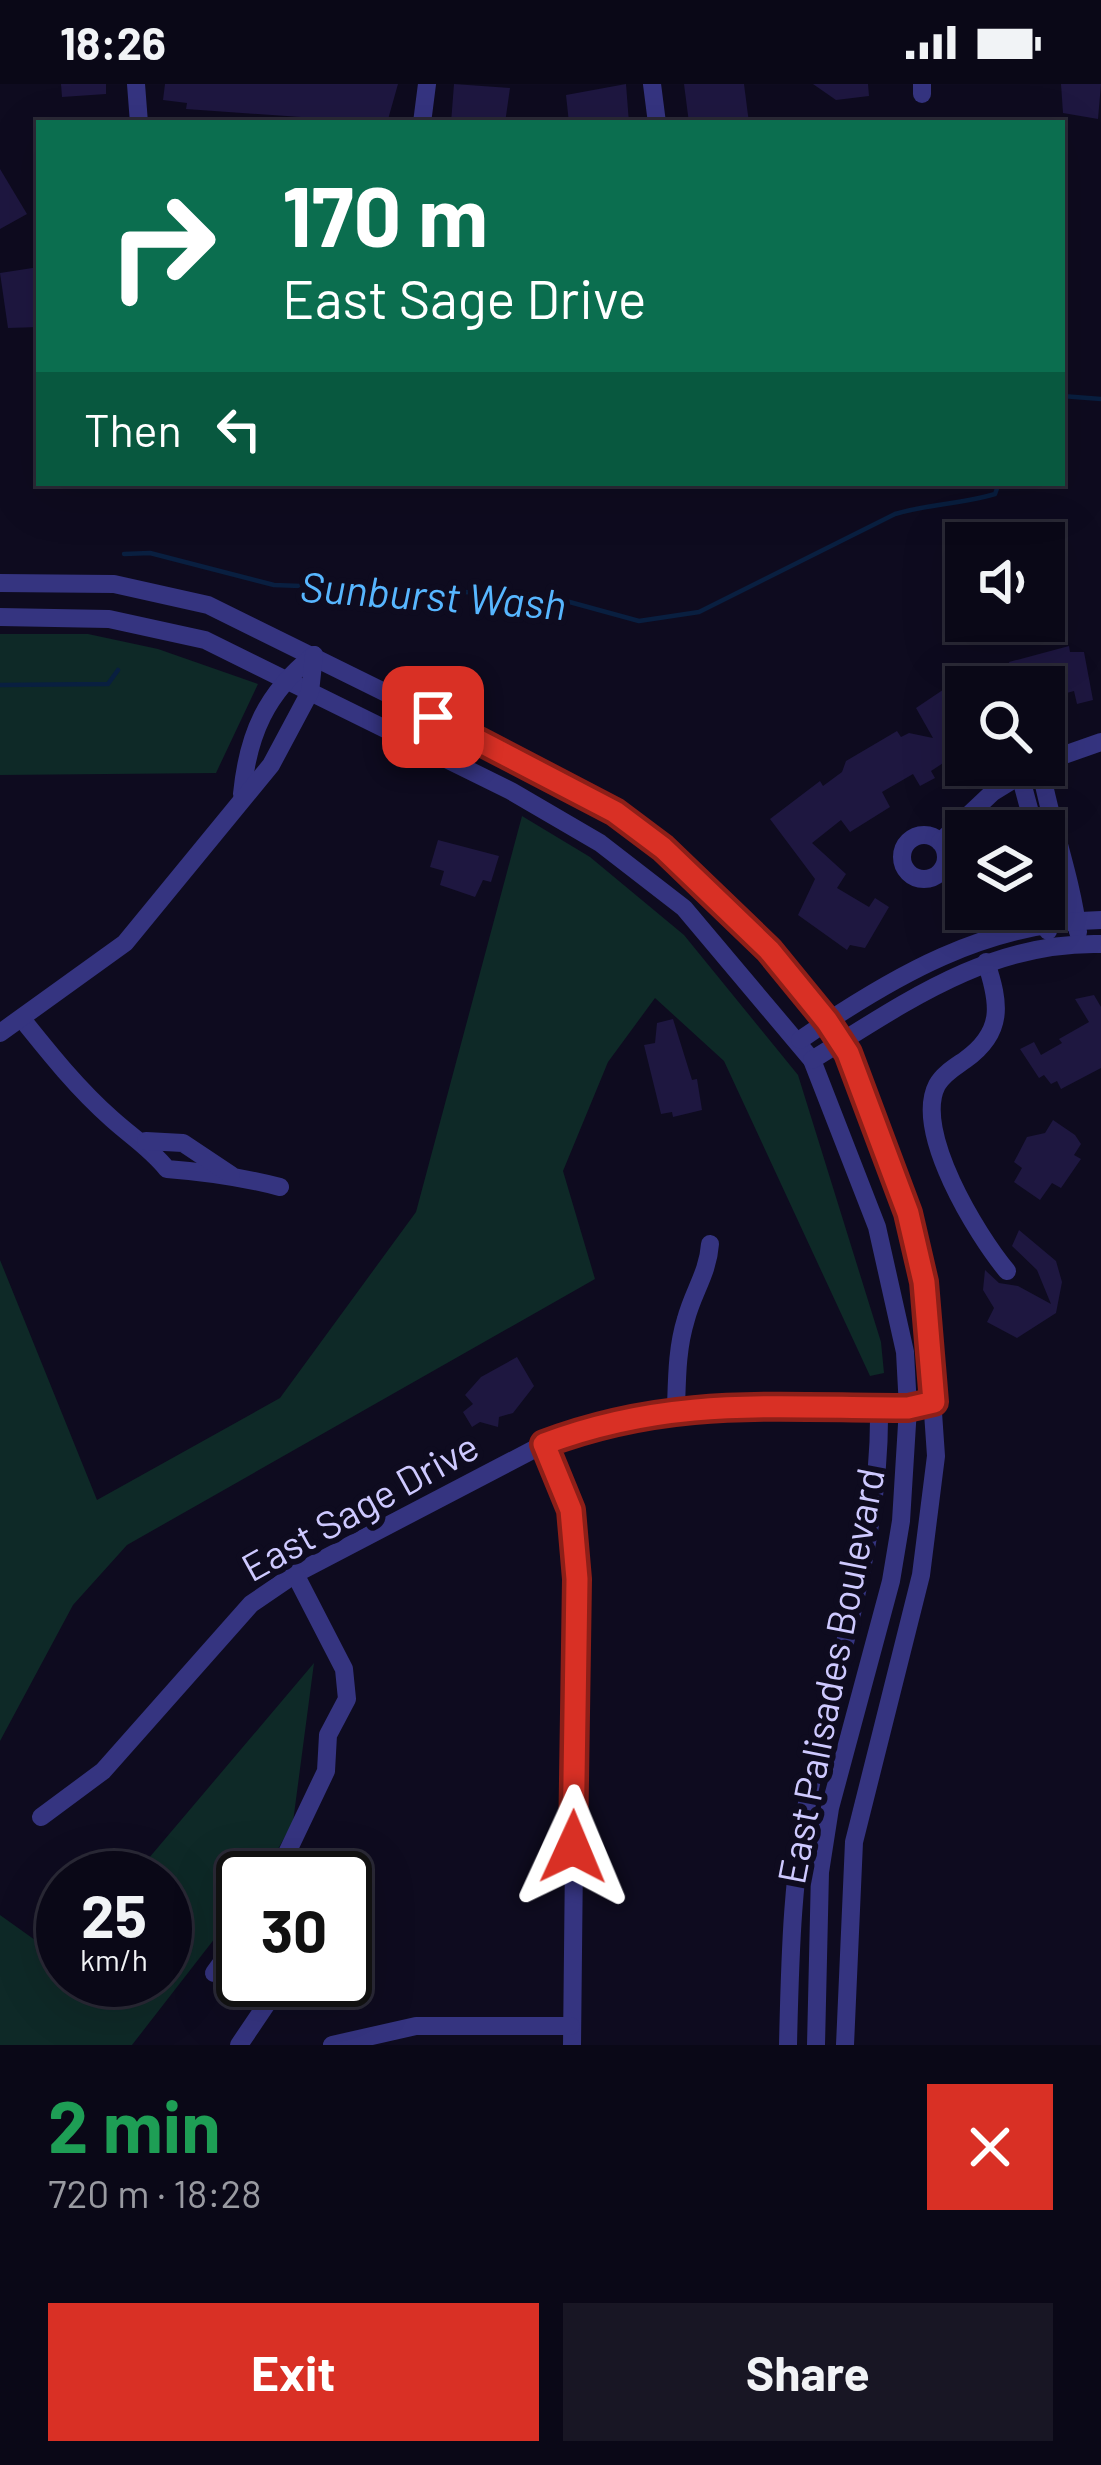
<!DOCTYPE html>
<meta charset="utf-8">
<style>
body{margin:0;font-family:Barlow,sans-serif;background:#181624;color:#f1f3f6;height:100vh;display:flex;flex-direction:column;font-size:45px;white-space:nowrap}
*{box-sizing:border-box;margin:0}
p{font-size:39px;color:#999aa1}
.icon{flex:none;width:66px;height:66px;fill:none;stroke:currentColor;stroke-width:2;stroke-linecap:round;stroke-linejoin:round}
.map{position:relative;height:1961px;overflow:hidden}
.sheet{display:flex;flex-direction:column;background:#0a0817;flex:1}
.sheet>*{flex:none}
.banner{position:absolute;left:36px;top:36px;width:1029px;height:366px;border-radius:0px;box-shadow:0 12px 48px #0002,0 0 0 3px #2a2936;background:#0b6e4f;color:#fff;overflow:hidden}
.buttons{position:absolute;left:945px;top:438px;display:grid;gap:24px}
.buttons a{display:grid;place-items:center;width:120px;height:120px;border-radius:0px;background:#0a0817;box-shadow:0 12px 48px #0002,0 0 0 3px #2a2936;font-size:60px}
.speed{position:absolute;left:36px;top:1767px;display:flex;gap:24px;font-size:60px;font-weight:700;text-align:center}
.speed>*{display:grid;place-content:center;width:156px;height:156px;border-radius:50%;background:#0a0817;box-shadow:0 12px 48px #0002,0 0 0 3px #2a2936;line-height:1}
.speed small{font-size:30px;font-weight:400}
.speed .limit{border:6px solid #111;border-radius:18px;background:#fff;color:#111}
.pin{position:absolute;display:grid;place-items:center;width:102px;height:102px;color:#fff;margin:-51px;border-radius:24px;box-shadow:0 6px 18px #0006}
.me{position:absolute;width:132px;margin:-66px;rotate:1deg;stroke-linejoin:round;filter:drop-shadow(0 0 9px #0008)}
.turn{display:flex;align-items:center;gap:42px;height:252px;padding:0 48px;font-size:54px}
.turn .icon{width:156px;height:156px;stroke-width:2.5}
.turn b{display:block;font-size:84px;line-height:102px}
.then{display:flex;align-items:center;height:114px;padding:0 48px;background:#0003;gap:24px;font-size:45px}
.round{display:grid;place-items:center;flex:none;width:126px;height:126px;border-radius:0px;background:#181624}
.head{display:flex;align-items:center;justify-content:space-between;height:204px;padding:0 48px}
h1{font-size:72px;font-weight:700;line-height:90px;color:#1e9e55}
.button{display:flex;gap:24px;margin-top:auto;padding:24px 48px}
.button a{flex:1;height:138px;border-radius:0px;background:#d93025;color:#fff;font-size:48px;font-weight:700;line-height:138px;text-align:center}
.button a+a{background:#181624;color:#f1f3f6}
.status{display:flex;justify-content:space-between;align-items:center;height:84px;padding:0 60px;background:#0a0817;direction:ltr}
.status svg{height:33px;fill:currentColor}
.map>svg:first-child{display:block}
.green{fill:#0e2927}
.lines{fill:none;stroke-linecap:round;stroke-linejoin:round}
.stream{stroke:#091f40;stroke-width:4.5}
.building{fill:#1e1740}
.minor{stroke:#353480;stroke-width:18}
.route-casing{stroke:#8d1f18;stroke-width:30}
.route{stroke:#d93025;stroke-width:21}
.labels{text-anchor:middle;stroke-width:12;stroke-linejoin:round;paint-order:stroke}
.street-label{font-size:39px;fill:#cec9ff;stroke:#0e0b1f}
.water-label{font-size:42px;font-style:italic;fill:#57b6ff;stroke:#0e0b1f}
</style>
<div class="status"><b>18:26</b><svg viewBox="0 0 49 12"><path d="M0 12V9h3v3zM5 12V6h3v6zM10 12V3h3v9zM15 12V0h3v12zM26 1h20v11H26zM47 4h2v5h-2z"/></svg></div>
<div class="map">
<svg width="1101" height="1961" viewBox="0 0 1101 1961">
<rect width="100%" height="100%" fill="#0e0b1f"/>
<g class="green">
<path d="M 0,550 L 88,550 L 158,565 L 258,600 L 216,689 L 0,691 Z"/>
<path d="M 522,732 L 590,773 L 684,851 L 798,991 L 881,1258 L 884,1289 L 870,1292 L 724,977 L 655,914 L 608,978 L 563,1087 L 595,1195 L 127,1461 L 73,1521 L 0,1657 L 0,1176 L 97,1416 L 280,1314 L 416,1128 Z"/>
<path d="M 314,1579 L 293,1738 L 262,1794 L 243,1794 L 243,1818 L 132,1961 L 0,1961 L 0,1831 L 63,1876 L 63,1896 L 165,1896 L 165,1794 L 132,1794 Z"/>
</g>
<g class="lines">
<g class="stream">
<path d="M 1062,312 L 1101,315"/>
<path d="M 124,470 L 150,469 L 274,501 L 544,511 L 639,537 L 699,528 L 895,430 C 928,420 962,420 995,410 L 999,399"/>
<path d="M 0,601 L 108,600 L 118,586"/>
</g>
</g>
<g class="building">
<path d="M 61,0 L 106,0 L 106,10 L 62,13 Z"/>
<path d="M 165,0 L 398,0 L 387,39 L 186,25 L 187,19 L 163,16 Z"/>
<path d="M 454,0 L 510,4 L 505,39 L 451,39 Z"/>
<path d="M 626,0 L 629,39 L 569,39 L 566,11 Z"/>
<path d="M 684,0 L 744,0 L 749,39 L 689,39 Z"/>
<path d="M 813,0 L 868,0 L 869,12 L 836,16 Z"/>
<path d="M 1061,0 L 1101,0 L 1098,35 L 1063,29 Z"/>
<path d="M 0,85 L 27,130 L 0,145 Z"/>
<path d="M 39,183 L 39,243 L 8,244 L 0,189 Z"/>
<path d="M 1069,562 L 1070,568 L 1084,568 L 1093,616 L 1077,620 L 1074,607 L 1044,615 L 1044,603 L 966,603 L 966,644 L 956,650 L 966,664 L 931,687 L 935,694 L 920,702 L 913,690 L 882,708 L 890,723 L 850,748 L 841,736 L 812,759 L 846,790 L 837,804 L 869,823 L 875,814 L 889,823 L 865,864 L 850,861 L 847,866 L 798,831 L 815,795 L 770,735 L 820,697 L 823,702 L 842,688 L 846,677 L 897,647 L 901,653 L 909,649 L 933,654 L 916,624 L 968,589 L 984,590 L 990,599 L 1013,592 L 1009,578 Z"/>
<path d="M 438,756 L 499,772 L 491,798 L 483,796 L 475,813 L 440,801 L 444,787 L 430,783 Z"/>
<path d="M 1094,911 L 1101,923 L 1101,984 L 1061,1005 L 1057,997 L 1051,1000 L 1044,991 L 1039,994 L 1020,965 L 1034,958 L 1041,971 L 1062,959 L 1059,955 L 1089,938 L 1075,915 Z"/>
<path d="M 673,935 L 692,996 L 697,995 L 702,1026 L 673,1033 L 672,1028 L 661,1030 L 644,961 L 655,959 L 657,939 Z"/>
<path d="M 1053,1036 L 1075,1051 L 1081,1060 L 1074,1071 L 1081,1075 L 1061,1104 L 1052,1099 L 1040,1116 L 1014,1098 L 1022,1084 L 1014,1078 L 1027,1053 L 1045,1049 Z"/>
<path d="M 1019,1146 L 1056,1177 L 1062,1198 L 1056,1229 L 1017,1254 L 987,1238 L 994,1224 L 983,1206 L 985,1186 L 999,1199 L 1018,1202 L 1051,1220 L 1037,1186 L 1012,1162 Z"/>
<path d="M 517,1273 L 534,1302 L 513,1329 L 499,1333 L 498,1343 L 480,1338 L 472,1343 L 463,1328 L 473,1320 L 465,1311 L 481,1293 Z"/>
</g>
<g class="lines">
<g class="minor">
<path d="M 136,0 L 139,39"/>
<path d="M 652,0 L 657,39"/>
<path d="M 922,0 L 922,10"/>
<path d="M 422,39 L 427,0"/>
<path d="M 0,499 L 114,500 L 208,521 L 526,678 L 615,728 L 705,800 L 769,866 L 848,969 L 891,1077 L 924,1198 L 936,1372 L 921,1491 L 854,1758 L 845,1961"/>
<path d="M 0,533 L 109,535 L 205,556 L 511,707 L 600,759 L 684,824 L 812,976 L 877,1143 L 905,1268 L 908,1324 L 901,1437 L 891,1497 L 830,1724 L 820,1788 L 816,1961"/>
<path d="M 1044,678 L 1101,658"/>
<path d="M 1040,681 C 1050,739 1071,791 1078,848"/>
<path d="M 1020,691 L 1035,747"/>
<path d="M 242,710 C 248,650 266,609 314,571"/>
<circle cx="924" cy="773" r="22"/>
<path d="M 940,758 L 993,708 L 1037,681"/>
<path d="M 1044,798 L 1048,847"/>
<path d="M 986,878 C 1000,920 1004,948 965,976 C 955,983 943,990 937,1001 C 913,1047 977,1151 1007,1187"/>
<path d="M 22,935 C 50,970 78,1005 112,1035 C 132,1053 150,1064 167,1085 C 206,1088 242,1093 280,1103"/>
<path d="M 0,949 L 125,859 L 271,681 L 310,608 L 314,571"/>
<path d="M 800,956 C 893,892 986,838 1101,836"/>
<path d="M 812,976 C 903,920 989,857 1101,860"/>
<path d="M 146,1057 L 183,1059 L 231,1091"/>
<path d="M 676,1324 C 677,1293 677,1264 686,1235 C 693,1208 708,1189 710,1160"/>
<path d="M 544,1360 L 571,1426 L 577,1495 L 572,1961"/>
<path d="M 41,1733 L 103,1687 L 251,1520 L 295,1490 L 544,1360 L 593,1342 L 676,1324 L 919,1322"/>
<path d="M 275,1794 L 326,1687 L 328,1651 L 347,1615 L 344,1585 L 295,1490"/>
<path d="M 214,1889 L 243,1849"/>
<path d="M 239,1961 L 270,1915"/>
<path d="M 332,1961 L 416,1942 L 571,1942"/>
<path d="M 788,1961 C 790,1871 792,1783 812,1695 C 839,1570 881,1453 879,1324"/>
</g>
</g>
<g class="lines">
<g class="route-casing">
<path id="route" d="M 433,633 L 615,728 L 663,764 L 769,866 L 827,937 L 848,969 L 908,1129 L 924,1198 L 934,1318 L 908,1324 C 775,1324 671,1312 544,1360 L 571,1426 L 577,1495 L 573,1763"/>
</g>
<use href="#route" class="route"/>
</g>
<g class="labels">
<g class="street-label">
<text transform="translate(360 1423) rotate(-29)" y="14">East Sage Drive</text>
<text transform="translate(831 1592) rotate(-79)" y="14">East Palisades Boulevard</text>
</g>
<g class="water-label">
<text transform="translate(433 512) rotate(4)" y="15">Sunburst Wash</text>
</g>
</g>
</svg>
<div class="buttons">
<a><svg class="icon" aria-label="sound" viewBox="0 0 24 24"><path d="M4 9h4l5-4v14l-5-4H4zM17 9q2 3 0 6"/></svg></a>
<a><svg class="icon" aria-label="search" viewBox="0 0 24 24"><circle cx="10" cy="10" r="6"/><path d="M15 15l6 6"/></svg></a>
<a><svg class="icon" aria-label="layers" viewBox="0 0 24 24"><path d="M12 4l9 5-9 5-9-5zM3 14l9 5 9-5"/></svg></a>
</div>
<div class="speed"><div>25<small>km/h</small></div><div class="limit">30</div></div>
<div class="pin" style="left:433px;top:633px;background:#d93025"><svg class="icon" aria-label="arrive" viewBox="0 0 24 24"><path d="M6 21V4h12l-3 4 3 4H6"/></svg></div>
<svg class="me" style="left:573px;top:1763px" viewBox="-20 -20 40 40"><path d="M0-17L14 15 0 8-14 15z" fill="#d93025" stroke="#fff" stroke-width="4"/></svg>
<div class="banner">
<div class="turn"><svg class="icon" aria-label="right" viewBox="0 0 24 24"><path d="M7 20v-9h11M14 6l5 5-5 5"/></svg><div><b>170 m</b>East Sage Drive</div></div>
<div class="then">Then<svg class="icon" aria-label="left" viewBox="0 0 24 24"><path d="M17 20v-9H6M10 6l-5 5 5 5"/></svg></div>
</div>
</div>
<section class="sheet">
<div class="head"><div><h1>2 min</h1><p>720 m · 18:28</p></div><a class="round" style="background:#d93025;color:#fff"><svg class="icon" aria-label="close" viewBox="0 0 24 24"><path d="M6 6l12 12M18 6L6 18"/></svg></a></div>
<div class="button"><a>Exit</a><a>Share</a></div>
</section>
